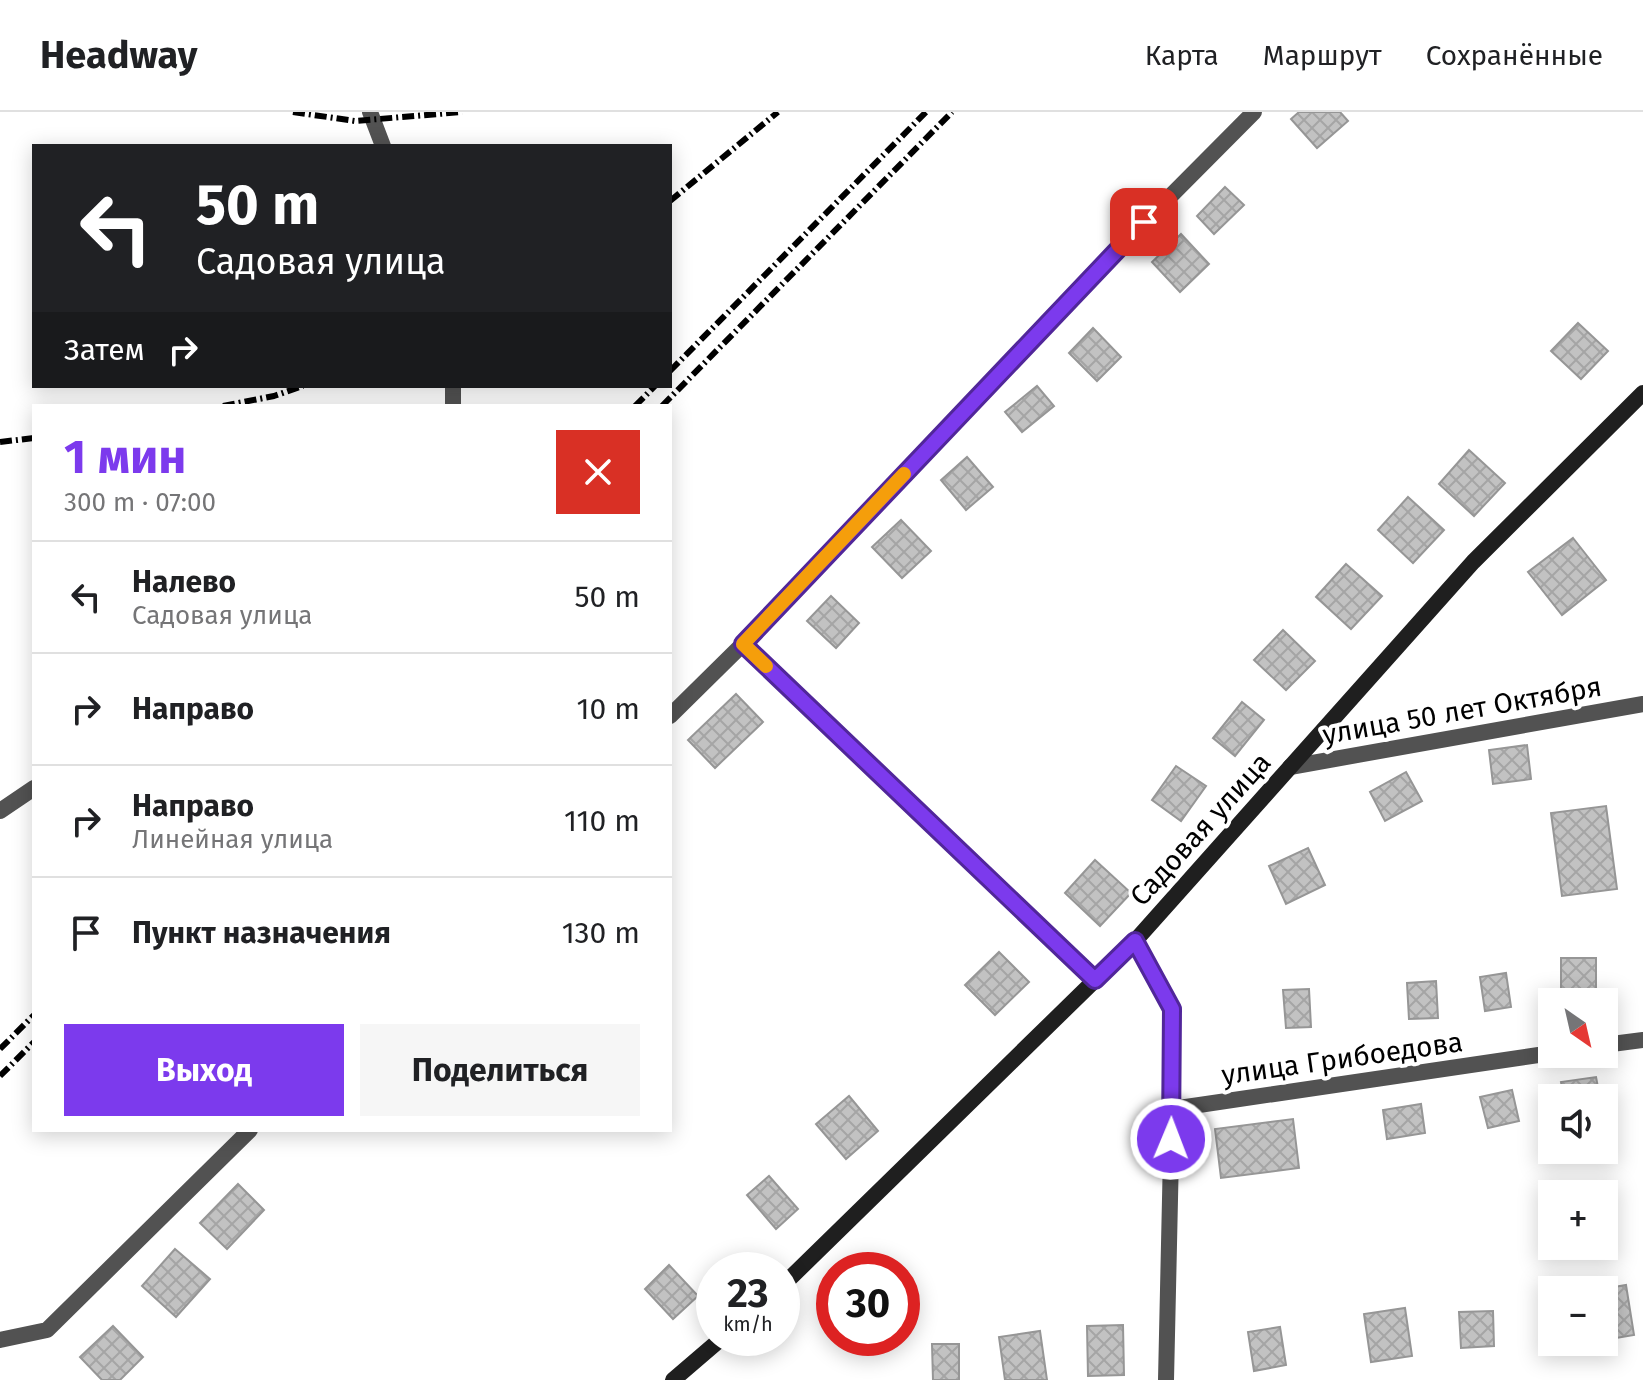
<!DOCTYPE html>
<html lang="ru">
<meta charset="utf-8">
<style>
body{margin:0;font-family:"Fira Sans",sans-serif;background:#f6f6f6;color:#202124;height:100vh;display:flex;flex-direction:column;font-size:30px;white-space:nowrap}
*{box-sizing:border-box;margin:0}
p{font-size:26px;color:#757577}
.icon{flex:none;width:44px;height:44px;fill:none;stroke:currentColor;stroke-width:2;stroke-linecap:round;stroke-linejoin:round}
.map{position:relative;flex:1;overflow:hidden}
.panel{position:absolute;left:32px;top:292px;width:640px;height:728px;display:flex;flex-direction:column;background:#fff;border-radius:0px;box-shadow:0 4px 20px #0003}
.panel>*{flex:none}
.top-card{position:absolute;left:32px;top:32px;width:640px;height:244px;border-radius:0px;box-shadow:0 4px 20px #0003;background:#202124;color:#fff;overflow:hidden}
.needle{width:52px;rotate:146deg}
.tools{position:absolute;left:1538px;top:876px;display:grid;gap:16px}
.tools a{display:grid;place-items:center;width:80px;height:80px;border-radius:0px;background:#fff;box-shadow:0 4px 20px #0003;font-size:40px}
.speed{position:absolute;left:696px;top:1140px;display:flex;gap:16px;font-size:40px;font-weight:700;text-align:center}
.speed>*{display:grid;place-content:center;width:104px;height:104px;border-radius:50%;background:#fff;box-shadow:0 4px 20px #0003;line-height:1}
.speed small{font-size:20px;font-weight:400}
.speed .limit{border:12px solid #d22;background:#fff;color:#111}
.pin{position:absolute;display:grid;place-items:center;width:68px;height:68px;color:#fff;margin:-34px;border-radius:16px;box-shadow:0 4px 12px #0006}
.me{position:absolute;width:88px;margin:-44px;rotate:1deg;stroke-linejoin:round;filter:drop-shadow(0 0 6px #0008)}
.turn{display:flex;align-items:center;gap:28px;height:168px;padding:0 32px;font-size:36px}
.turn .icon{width:104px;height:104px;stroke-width:2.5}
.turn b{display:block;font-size:56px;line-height:68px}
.then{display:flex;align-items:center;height:76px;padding:0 32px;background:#0003;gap:16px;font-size:30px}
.round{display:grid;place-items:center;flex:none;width:84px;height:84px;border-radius:0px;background:#f6f6f6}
.overview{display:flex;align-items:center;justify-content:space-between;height:136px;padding:0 32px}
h1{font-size:48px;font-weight:700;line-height:60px;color:#7c3aed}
.button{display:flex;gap:16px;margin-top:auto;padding:16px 32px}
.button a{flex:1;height:92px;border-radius:0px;background:#7c3aed;color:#fff;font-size:32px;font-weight:700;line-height:92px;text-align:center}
.button a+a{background:#f6f6f6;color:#202124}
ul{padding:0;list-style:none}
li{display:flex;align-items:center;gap:24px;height:112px;padding:0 32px;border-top:2px solid #e0e0e0}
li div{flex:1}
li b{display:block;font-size:30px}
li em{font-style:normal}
header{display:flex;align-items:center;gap:48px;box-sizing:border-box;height:112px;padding:0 40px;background:#fff;border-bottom:2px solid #e0e0e0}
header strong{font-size:38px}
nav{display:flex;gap:44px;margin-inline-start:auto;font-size:28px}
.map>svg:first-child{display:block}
.building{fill:url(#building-cross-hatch);stroke:#969696;stroke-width:2}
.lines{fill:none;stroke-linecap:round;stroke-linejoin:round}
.street{stroke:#525252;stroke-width:16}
.secondary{stroke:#1f1f1f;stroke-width:16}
.rail{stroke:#000;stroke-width:6;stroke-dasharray:12 4 2 4;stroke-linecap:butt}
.route-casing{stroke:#51269a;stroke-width:20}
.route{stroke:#7c3aed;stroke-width:14}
.slow{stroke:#f59e0b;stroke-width:14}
.labels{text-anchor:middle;stroke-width:8;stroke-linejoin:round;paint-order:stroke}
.street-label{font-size:28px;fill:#000;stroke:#fff}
</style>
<header>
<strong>Headway</strong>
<nav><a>Карта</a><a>Маршрут</a><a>Сохранённые</a></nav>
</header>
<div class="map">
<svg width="1643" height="1268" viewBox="0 0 1643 1268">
<defs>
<pattern id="building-cross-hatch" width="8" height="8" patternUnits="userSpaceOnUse" patternTransform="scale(2)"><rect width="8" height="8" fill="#c2c2c2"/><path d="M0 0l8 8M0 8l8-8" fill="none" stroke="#a5a5a5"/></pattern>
</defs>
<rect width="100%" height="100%" fill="#fff"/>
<g class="building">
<path d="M 1299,0 L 1340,0 L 1348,9 L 1317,36 L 1291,7 Z"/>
<path d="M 1225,75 L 1244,93 L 1214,122 L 1197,104 Z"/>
<path d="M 1181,122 L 1209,152 L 1180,180 L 1152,150 Z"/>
<path d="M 1578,211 L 1608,239 L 1581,267 L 1551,239 Z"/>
<path d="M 1093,216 L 1121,245 L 1097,269 L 1069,241 Z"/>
<path d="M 1037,274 L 1054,294 L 1022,320 L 1005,300 Z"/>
<path d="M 1469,338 L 1505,371 L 1474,404 L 1439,372 Z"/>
<path d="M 967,345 L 993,375 L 966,398 L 941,368 Z"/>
<path d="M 1408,385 L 1444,418 L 1413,451 L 1378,418 Z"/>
<path d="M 901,408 L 931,439 L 902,466 L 872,435 Z"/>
<path d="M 1573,426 L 1606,468 L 1562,503 L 1528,460 Z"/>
<path d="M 1346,452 L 1382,484 L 1351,517 L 1316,485 Z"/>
<path d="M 831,484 L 859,511 L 836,536 L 807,509 Z"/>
<path d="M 1283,518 L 1315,549 L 1286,578 L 1254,548 Z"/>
<path d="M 736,582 L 763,610 L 715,656 L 688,628 Z"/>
<path d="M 1242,590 L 1264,608 L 1235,644 L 1213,626 Z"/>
<path d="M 1527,633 L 1531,667 L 1493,672 L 1489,638 Z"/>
<path d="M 1176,654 L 1206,674 L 1181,709 L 1152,688 Z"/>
<path d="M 1406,660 L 1422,689 L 1385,709 L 1370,680 Z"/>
<path d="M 1606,694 L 1617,777 L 1562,784 L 1551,701 Z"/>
<path d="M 1308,736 L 1325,773 L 1286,792 L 1269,754 Z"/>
<path d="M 1095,748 L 1131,781 L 1100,814 L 1065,781 Z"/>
<path d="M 999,840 L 1029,870 L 995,903 L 965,873 Z"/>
<rect x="1561" y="846" width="35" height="43"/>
<path d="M 1506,861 L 1511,895 L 1485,899 L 1480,865 Z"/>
<path d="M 1436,869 L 1438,906 L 1409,907 L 1407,871 Z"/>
<path d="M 1309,877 L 1311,915 L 1286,916 L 1283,878 Z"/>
<path d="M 1596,965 L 1600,986 L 1564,986 L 1561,970 Z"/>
<path d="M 1512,978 L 1519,1009 L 1488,1016 L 1480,985 Z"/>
<path d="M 849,984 L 878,1019 L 846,1047 L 816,1012 Z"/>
<path d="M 1421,992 L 1425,1021 L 1387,1027 L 1383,998 Z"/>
<path d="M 1293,1007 L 1299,1056 L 1221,1066 L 1215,1017 Z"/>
<path d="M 769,1064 L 798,1097 L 776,1117 L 747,1083 Z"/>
<path d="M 238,1072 L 264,1098 L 227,1137 L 200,1111 Z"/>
<path d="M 175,1137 L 210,1167 L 176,1205 L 142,1174 Z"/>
<path d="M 669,1153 L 698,1184 L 673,1207 L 645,1177 Z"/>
<path d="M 1626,1173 L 1634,1223 L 1604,1228 L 1604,1178 L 1597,1178 Z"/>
<path d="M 1405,1196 L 1412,1244 L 1371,1250 L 1364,1202 Z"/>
<path d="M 1493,1199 L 1494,1234 L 1461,1236 L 1459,1200 Z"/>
<path d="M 1123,1213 L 1124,1263 L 1088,1264 L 1087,1214 Z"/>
<path d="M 113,1214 L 143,1245 L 120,1268 L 102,1268 L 80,1245 Z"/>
<path d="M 1280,1215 L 1286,1253 L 1254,1259 L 1248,1220 Z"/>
<path d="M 1040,1219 L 1047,1268 L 1005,1268 L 999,1225 Z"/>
<path d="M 932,1232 L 959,1232 L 959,1268 L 933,1268 Z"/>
</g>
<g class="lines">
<g class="street">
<path d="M 370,0 L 383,34"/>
<path d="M 453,294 L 453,274"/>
<path d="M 743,532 L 1095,868"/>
<path d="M 670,604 L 743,532 L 1100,155 L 1254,0"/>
<path d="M 1290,655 L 1643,592"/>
<path d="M 0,699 L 34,676"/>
<path d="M 1135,829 L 1172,897 L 1172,997 L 1552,941"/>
<path d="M 1604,933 L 1643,928"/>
<path d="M 0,1228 L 47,1218 L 250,1018"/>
<path d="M 1166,1268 L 1172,997"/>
</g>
<g class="secondary">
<path d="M 782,1174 L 1135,829 L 1473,450 L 1643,281"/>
<path d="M 673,1268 L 722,1226"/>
</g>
<g class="rail">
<path d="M 293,0 L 355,9 L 462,0"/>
<path d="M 670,89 L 778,0"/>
<path d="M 670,259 L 926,0"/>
<path d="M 223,294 L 274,284 L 303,274"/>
<path d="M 635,294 L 655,274"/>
<path d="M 662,294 L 952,0"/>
<path d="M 0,330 L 34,326"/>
<path d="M 0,937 L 34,903"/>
<path d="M 0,964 L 34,930"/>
</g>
</g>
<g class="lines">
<g class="route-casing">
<path id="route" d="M 1144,110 L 743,532 L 1095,868 L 1135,829 L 1172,897 L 1171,1027"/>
</g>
<use href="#route" class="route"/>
<path class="slow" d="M 766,554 L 743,532 L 904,362"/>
</g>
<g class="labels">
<g class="street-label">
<text transform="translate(1462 598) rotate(-10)" y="10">улица 50 лет Октября</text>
<text transform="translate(1200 717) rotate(-48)" y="10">Садовая улица</text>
<text transform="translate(1342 946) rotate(-8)" y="10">улица Грибоедова</text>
</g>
</g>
</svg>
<div class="tools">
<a><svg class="needle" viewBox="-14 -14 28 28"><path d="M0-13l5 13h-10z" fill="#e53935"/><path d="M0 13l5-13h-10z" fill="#757577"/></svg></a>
<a><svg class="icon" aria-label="sound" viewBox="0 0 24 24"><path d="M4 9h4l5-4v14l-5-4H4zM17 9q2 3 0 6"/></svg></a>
<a>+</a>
<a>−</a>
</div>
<div class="speed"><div>23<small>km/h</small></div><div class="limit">30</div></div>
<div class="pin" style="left:1144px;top:110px;background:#d93025"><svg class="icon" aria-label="arrive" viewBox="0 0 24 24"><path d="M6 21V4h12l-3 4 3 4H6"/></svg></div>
<svg class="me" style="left:1171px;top:1027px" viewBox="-20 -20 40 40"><circle r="17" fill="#7c3aed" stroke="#fff" stroke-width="3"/><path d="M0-11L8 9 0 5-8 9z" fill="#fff"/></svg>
<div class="top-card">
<div class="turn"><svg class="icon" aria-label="left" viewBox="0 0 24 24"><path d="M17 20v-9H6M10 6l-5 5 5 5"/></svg><div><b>50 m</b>Садовая улица</div></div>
<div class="then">Затем<svg class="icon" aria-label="right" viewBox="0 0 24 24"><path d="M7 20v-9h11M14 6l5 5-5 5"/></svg></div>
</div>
<section class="panel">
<div class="overview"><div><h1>1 мин</h1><p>300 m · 07:00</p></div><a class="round" style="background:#d93025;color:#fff"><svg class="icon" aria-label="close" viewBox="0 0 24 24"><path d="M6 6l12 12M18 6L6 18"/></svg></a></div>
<ul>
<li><svg class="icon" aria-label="left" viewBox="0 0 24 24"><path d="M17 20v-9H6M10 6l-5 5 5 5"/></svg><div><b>Налево</b><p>Садовая улица</p></div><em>50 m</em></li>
<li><svg class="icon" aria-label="right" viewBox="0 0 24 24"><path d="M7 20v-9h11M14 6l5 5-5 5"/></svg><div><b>Направо</b></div><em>10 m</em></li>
<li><svg class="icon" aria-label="right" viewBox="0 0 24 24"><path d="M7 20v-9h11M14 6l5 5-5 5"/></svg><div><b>Направо</b><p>Линейная улица</p></div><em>110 m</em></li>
<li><svg class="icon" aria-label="arrive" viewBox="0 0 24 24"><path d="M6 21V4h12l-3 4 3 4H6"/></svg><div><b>Пункт назначения</b></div><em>130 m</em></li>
</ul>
<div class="button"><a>Выход</a><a>Поделиться</a></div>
</section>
</div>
